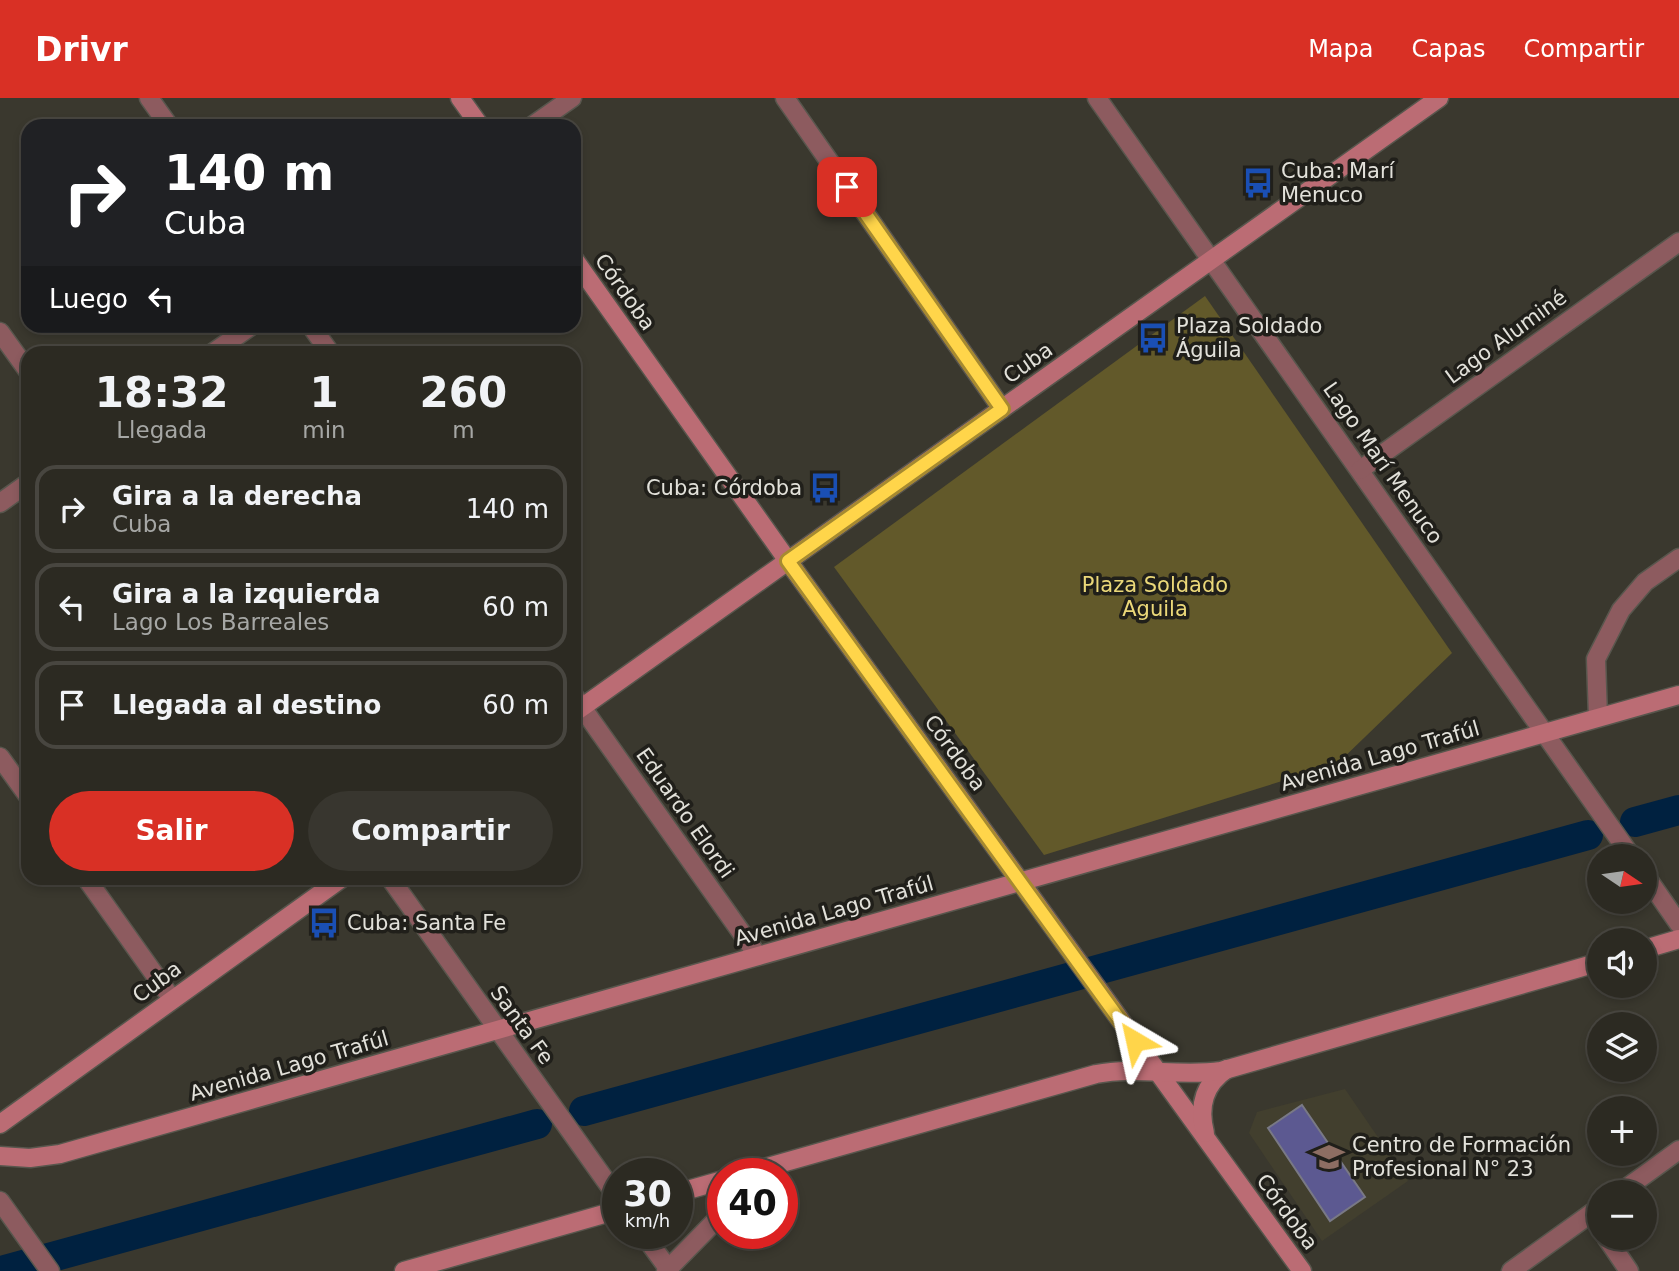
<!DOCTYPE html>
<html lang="es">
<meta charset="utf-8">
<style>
body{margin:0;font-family:"DejaVu Sans",sans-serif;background:#38362f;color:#f1f3f6;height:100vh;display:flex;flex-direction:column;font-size:26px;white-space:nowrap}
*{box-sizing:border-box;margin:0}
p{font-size:23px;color:#a6a7a5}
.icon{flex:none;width:38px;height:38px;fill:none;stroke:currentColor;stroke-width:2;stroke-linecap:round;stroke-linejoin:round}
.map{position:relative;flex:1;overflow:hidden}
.details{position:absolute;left:21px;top:248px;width:560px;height:539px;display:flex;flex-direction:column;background:#2c2a22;border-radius:21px;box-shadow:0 4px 10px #0003,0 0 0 2px #484640}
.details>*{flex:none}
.hud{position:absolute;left:21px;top:21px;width:560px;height:214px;border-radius:21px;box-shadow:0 4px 10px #0003,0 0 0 2px #484640;background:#202124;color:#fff;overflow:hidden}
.needle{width:46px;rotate:103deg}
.fabs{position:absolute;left:1587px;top:746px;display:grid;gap:14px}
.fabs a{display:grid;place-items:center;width:70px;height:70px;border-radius:50%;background:#2c2a22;box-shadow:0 4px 10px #0003,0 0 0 2px #484640;font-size:35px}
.speed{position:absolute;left:602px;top:1060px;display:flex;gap:14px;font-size:35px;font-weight:700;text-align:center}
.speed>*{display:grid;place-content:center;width:91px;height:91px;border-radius:50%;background:#2c2a22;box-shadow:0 4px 10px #0003,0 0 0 2px #484640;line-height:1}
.speed small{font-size:18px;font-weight:400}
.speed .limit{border:10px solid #d22;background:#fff;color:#111}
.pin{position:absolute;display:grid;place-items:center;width:60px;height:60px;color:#fff;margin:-30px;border-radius:14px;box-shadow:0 4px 10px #0006}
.me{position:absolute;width:77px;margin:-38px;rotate:324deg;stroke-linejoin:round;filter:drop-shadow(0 0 5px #0008)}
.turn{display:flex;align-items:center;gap:24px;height:147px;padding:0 28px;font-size:32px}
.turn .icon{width:91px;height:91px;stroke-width:2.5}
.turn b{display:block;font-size:49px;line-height:60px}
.then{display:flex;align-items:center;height:66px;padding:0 28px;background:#0003;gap:14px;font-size:26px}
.eta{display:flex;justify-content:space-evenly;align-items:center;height:119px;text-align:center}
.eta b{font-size:42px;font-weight:700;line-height:49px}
.button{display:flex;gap:14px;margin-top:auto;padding:14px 28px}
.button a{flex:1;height:80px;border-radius:42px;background:#d93025;color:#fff;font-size:28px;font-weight:700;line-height:80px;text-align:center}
.button a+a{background:#38362f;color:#f1f3f6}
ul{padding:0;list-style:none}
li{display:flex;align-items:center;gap:21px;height:88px;margin:0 14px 10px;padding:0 14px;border:4px solid #484640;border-radius:21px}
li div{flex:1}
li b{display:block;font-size:26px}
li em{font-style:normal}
header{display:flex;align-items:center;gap:42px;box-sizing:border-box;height:98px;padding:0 35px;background:#d93025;color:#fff}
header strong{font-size:33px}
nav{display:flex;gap:38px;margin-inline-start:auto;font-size:24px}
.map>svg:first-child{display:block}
.built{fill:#423f2e}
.green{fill:#62592a}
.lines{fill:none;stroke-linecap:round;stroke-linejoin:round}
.canal{stroke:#002140;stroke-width:30}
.building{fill:#5c5991;stroke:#797985;stroke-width:2}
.street-casing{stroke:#58564d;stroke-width:21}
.secondary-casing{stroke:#58564d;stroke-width:21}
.street{stroke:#8d5b5f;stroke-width:18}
.secondary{stroke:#bb6c74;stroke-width:18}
.route-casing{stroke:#a68a30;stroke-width:18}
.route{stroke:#ffd54a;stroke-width:12}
.labels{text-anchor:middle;stroke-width:7;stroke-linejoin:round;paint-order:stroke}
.poi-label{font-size:21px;fill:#e2e1da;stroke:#201f1a;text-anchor:start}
.street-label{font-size:21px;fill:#e2e1da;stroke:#201f1a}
.park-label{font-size:21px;fill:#ebd879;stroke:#201f1a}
</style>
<header>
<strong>Drivr</strong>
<nav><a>Mapa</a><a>Capas</a><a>Compartir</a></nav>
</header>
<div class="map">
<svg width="1679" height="1173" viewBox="0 0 1679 1173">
<rect width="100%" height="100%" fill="#3a382e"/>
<path class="built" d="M 1345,991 L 1408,1083 L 1322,1143 L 1249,1035 L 1257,1014 Z"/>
<path class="green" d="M 1205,198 L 1452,555 L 1337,666 L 1044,757 L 834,469 Z"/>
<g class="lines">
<g class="canal">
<path d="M 1635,724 L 1679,712"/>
<path d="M 584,1013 L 1588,737"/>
<path d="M 1,1173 L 537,1026"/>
</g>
</g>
<path class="building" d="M 1302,1007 L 1365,1099 L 1330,1123 L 1268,1030 Z"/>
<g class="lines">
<g class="street-casing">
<g id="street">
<path d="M 149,0 L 169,28"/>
<path d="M 785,0 L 1002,311"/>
<path d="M 1097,0 L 1631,758"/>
<path d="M 532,28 L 572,0"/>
<path d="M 311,228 L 331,256"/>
<path d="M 0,234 L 28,273"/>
<path d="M 211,256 L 251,228"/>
<path d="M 1360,372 L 1679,144"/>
<path d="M 0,405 L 28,385"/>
<path d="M 574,598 L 758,858"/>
<path d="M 1598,619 L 1596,561 L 1621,512 L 1645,484 L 1679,460"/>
<path d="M 0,659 L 28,698"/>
<path d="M 1645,777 L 1679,826"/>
<path d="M 86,780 L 172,901"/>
<path d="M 390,780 L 618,1100"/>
<path d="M 1621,1094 L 1679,1052"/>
<path d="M 0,1103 L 50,1173"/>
<path d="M 643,1136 L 670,1173"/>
<path d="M 1606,1139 L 1629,1173"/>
<path d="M 666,1173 L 723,1115"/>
<path d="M 1511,1173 L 1600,1109"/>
</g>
</g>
<g class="secondary-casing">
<g id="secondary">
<path d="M 460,0 L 480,28"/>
<path d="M 574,161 L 788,463 L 1302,1173"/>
<path d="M 574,615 L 1439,0"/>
<path d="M 1645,851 L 1679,841"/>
<path d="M 0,1026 L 342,780"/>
<path d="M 1205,1035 C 1198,1008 1204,986 1227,971"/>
<path d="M 0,1058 L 30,1060 L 60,1056 L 1679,597"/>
<path d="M 743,1076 L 1096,976 C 1137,968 1179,979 1221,973 L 1600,864"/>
<path d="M 677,1095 L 723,1082"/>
<path d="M 404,1173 L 618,1112"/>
</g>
</g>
<use href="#street" class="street"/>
<use href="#secondary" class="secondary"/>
</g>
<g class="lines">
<g class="route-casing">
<path id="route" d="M 847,89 L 1002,311 L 788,463 L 1135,943"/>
</g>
<use href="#route" class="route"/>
</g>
<defs>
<g id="bus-bare" transform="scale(2.415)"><path d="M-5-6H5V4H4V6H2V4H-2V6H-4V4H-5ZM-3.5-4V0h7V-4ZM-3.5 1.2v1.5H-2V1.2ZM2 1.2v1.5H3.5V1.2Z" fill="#1a4fb4" stroke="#201f1a" stroke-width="2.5" paint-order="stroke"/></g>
<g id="university-bare" transform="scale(2.415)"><path d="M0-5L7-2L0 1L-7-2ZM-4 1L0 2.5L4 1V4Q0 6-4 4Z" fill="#8d6e63" stroke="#201f1a" stroke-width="2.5" paint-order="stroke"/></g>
</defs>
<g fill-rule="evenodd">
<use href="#bus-bare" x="1258" y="85"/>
<use href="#bus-bare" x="1153" y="240"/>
<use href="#bus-bare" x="825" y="390"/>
<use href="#bus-bare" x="324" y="825"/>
<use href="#university-bare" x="1329" y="1059"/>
</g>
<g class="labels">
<g class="poi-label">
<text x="1281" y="80">Cuba: Marí<tspan x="1281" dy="24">Menuco</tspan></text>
<text x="1176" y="235">Plaza Soldado<tspan x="1176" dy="24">Águila</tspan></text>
<text x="802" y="397" text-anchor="end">Cuba: Córdoba</text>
<text x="347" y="832">Cuba: Santa Fe</text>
<text x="1352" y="1054">Centro de Formación<tspan x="1352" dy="24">Profesional N° 23</tspan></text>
</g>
<g class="street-label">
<text transform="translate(625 194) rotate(55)" y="7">Córdoba</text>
<text transform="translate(1506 239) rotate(-36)" y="7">Lago Aluminé</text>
<text transform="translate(1028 265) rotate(-35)" y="7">Cuba</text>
<text transform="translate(1383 365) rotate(55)" y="7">Lago Marí Menuco</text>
<text transform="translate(955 655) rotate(54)" y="7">Córdoba</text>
<text transform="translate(1380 658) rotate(-16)" y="7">Avenida Lago Trafúl</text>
<text transform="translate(685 715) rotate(55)" y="7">Eduardo Elordi</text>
<text transform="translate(834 813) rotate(-16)" y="7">Avenida Lago Trafúl</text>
<text transform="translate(157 884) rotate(-36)" y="7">Cuba</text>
<text transform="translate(522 927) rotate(54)" y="7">Santa Fe</text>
<text transform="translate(289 968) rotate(-16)" y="7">Avenida Lago Trafúl</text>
<text transform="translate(1287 1114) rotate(54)" y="7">Córdoba</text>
</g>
<g class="park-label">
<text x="1155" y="494">Plaza Soldado<tspan x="1155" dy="24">Aguila</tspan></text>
</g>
</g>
</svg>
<div class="fabs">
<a><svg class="needle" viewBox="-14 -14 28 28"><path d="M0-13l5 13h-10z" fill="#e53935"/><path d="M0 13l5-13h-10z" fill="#a6a7a5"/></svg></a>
<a><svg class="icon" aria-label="sound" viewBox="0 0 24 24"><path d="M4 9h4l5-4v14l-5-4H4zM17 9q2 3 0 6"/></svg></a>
<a><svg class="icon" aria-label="layers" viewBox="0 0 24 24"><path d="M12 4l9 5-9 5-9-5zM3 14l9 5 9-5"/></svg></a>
<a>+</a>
<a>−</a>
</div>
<div class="speed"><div>30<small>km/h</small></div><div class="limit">40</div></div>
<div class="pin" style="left:847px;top:89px;background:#d93025"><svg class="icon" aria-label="arrive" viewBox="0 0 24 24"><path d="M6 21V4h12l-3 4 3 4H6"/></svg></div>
<svg class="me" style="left:1135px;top:943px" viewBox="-20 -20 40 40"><path d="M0-17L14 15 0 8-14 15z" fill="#ffd54a" stroke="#fff" stroke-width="4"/></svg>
<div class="hud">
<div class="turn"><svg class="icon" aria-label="right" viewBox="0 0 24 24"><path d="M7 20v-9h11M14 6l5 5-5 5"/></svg><div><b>140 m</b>Cuba</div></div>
<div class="then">Luego<svg class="icon" aria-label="left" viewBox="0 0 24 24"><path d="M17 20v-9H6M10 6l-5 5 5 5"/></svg></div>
</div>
<section class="details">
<div class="eta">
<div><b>18:32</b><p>Llegada</p></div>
<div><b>1</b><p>min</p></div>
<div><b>260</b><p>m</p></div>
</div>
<ul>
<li><svg class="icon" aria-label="right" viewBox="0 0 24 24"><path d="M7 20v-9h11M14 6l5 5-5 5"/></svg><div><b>Gira a la derecha</b><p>Cuba</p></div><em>140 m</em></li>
<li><svg class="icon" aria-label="left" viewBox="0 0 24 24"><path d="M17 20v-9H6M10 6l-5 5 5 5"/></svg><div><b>Gira a la izquierda</b><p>Lago Los Barreales</p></div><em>60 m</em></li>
<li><svg class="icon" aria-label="arrive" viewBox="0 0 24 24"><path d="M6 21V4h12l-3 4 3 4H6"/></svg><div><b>Llegada al destino</b></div><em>60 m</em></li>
</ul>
<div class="button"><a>Salir</a><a>Compartir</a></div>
</section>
</div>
